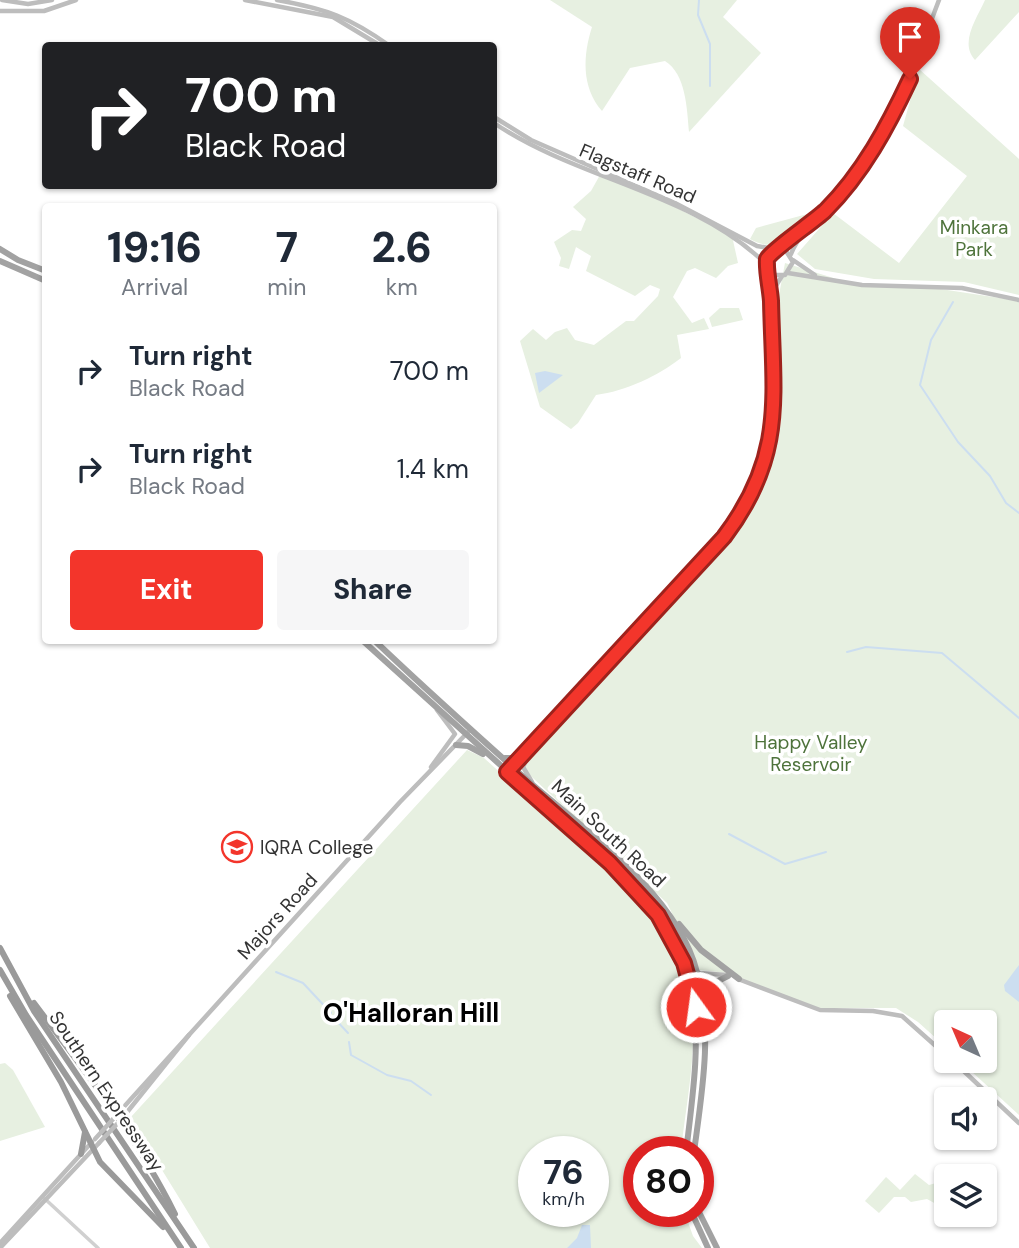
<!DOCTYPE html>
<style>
body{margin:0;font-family:"DM Sans",sans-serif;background:#f6f6f7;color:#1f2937;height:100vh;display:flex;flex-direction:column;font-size:26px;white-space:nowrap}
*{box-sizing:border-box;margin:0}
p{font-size:23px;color:#747a83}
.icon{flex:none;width:38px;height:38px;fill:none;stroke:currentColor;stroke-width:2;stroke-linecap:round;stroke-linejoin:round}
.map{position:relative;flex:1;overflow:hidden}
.sheet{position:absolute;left:42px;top:203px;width:455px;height:441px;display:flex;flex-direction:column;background:#fff;border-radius:7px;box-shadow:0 2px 5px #0004}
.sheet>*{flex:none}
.hud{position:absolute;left:42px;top:42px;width:455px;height:147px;border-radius:7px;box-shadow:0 2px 5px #0004;background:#202124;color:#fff;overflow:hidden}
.needle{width:46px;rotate:316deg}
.buttons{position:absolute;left:934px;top:1010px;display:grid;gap:14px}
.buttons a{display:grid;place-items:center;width:63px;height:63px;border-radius:7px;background:#fff;box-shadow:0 2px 5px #0004;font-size:35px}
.speed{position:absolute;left:518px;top:1136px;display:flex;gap:14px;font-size:35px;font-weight:700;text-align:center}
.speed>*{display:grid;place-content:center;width:91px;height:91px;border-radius:50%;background:#fff;box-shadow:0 2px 5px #0004;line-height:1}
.speed small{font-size:18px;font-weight:400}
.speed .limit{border:10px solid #d22;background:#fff;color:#111}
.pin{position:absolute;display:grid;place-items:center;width:60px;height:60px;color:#fff;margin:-72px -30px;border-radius:50% 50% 50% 0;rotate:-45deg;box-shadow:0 0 7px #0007}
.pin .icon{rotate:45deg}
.me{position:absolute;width:77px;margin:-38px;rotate:346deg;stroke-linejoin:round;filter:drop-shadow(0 0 5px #0008)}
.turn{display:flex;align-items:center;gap:24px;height:147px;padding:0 28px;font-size:32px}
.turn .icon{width:91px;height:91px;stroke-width:2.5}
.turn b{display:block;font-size:49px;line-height:60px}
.eta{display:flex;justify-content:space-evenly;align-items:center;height:119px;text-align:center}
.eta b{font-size:42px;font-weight:800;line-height:49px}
.button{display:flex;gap:14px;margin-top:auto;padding:14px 28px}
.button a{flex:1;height:80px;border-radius:7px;background:#f3352b;color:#fff;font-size:28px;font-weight:800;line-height:80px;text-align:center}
.button a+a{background:#f6f6f7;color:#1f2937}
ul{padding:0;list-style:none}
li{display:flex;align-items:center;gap:21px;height:98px;padding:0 28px}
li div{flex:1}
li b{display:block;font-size:26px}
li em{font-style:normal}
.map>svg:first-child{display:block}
.green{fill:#e7f0e1;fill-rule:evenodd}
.water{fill:#ccdef0}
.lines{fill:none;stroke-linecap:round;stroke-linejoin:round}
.stream{stroke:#ccdef0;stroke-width:2}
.tertiary{stroke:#d0d0d0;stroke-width:3.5}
.secondary{stroke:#bdbdbd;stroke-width:4.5}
.trunk{stroke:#a2a2a2;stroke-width:6}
.motorway{stroke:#9a9a9a;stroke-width:6}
.secondary-bridge{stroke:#bdbdbd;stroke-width:4.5}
.route-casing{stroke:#9e221c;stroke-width:18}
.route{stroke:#f3352b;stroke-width:12}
.labels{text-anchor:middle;stroke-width:7;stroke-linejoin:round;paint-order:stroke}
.street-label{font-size:19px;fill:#333;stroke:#fff}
.park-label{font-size:19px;fill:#4e733b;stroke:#fff}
.poi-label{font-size:19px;fill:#333;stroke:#fff;text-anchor:start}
.district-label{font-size:26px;font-weight:bold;fill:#000;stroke:#fff}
</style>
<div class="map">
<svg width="1019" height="1248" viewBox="0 0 1019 1248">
<rect width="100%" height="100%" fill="#fff"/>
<g class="green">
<path d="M 550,0 L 737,0 L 723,17 L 761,53 L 689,132 C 687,109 686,74 665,61 L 630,68 L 602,111 C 581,87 583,55 592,27 Z"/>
<path d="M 985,0 L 1019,0 L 1019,12 L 975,60 C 959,43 977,18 985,0 Z"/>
<path d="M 919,69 L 1019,159 L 1019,295 L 964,282 L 874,279 L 815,269 L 797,254 L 833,213 L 899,263 L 967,176 L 903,126 Z"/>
<path d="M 600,175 L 671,205 L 732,236 L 738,263 L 728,266 L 716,278 L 695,268 L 687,271 L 673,297 L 692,323 L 704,318 L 709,329 L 677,335 L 681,358 C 658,376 626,391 596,395 L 578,423 L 571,429 L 540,407 L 520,341 L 533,329 L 546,340 L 555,332 L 567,328 L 575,340 L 594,345 L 626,321 L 634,321 L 658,296 L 660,289 L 650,285 L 635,296 L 586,271 L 591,256 L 576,247 L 569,269 L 559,266 L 561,258 L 554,242 L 572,230 L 581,231 L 586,219 L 573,207 L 591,191 Z"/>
<path d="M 811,213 L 813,215 C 791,233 781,256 750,239 L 756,228 Z"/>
<path d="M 785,263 L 856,285 L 934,288 L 1019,301 L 1019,1115 L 960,1061 L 985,1060 L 985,1022 L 947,1022 L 947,1048 L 918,1022 L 896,1008 L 811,1008 L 727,973 L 700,970 L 667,903 L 519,765 L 734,530 L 779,428 L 778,300 Z"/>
<path d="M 720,308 L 739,308 L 743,320 L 712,327 L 709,318 Z"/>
<path d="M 467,750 L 484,758 C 513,784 542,811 571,837 C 620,883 680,930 691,1002 C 698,1050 686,1103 681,1151 L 639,1152 L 639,1211 L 684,1211 L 693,1236 L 702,1248 L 210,1248 L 130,1118 ZM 534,1152 L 593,1152 L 593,1211 L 534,1211 Z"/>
<path d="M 5,1063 L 13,1070 L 45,1127 L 0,1141 L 0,1064 Z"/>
<path d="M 915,1174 L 929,1185 L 936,1183 L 945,1194 L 936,1204 L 927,1199 L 911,1202 L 905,1197 L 894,1197 L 879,1213 L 865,1201 L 886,1177 L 900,1190 Z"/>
</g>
<g class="water">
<path d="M 545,371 L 563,375 L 539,393 L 535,373 Z"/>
<path d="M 1019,965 L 1019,1002 L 1005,991 L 1004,985 Z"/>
<path d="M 582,1225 L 590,1225 L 591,1248 L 567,1248 L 577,1238 Z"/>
</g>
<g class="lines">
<g class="stream">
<path d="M 699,0 L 698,15 L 710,44 L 710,86"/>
<path d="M 953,302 L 931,340 L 920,385 L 958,442 L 990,476 L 1006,503 L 1019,513"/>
<path d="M 847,652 L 866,647 L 942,653 L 1019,718"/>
<path d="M 729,834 L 785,864 L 826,852"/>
<path d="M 276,972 L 303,983 L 331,1013"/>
<path d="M 334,1018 L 348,1033"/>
<path d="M 349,1042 L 351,1055 L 387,1075 L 411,1081 L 431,1095"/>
</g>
<path class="tertiary" d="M 44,1198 L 98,1248"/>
<g class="secondary">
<path d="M 2,0 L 28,4 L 52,0"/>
<path d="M 245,0 L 333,17 L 381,46"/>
<path d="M 277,0 C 327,9 349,17 390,46"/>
<path d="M 0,11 L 44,11 L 76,0"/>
<path d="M 494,117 L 531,140 L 675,203 L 757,246 L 786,251 L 793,262 L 785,275 L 775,275 L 767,268 L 767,259 L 774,251"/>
<path d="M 494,123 C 578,180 692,192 766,264"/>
<path d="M 779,249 L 808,226"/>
<path d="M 791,254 C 800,228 853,181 871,153 C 903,107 919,52 939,0"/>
<path d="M 793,260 L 815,275"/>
<path d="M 788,273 L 862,285 L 962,288 L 1019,300"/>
<path d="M 772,292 L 782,276"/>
<path d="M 531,750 L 523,767 L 532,782"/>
<path d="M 512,766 L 724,537 L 758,481 L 768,455 L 775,404 L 769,270"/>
<path d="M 431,767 L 455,734 L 437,710"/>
<path d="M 698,973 L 727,975"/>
<path d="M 738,979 L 820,1010 L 873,1011 L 902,1016 L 947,1056"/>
<path d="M 952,1060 L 1019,1123"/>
<path d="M 121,1110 L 400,802 L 471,729"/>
<path d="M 120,1121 L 189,1035"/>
<path d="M 0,1243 L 92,1142"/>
<path d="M 0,1248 L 99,1143"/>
</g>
<g class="trunk">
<path d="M 0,249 L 18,260 L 46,271"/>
<path d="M 0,261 L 46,281"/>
<path d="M 362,640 L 610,864 C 711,959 702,1023 686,1152"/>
<path d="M 374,640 C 424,688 476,734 527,780 C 586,831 677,894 697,972 C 713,1031 702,1092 694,1152"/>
<path d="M 456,745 L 468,746 L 483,754"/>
<path d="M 505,758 L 520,758"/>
<path d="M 679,924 L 701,950 L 739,979"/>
<path d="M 707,1007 L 710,985 L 728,976"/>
<path d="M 698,1210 L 717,1248"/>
<path d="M 691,1211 L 708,1248"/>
</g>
<g class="motorway">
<path d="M 0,948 L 34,1011 L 194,1248"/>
<path d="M 0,970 L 26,1015 L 181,1248"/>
<path d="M 10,996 L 61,1082 L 100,1162 L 163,1227"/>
<path d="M 34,1003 C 85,1071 137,1137 175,1214"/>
<path d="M 109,1102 L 117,1108 L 122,1108"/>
<path d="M 81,1154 L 85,1132"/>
</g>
<g class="secondary-bridge">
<path d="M 95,1139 L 114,1118"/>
<path d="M 99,1143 L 117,1124"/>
</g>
</g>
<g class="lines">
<g class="route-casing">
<path id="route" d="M 696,1007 L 684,963 L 658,915 L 610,863 L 507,772 L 724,537 C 786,455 773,397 771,301 C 770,287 766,272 767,259 C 772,250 813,222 825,211 C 863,173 888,126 910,79"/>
</g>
<use href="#route" class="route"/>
</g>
<defs>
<g id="school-ring" transform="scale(1.575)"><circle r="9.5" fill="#fff" stroke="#f3352b" stroke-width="1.5"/><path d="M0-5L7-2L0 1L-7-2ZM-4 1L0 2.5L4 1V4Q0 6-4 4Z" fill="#f3352b"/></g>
</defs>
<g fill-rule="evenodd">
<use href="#school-ring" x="237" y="847"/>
</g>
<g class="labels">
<g class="street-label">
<text transform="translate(638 173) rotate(23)" y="7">Flagstaff Road</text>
<text transform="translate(609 833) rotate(43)" y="7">Main South Road</text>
<text transform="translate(277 916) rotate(-48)" y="7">Majors Road</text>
<text transform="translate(107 1091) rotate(56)" y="7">Southern Expressway</text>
</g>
<g class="park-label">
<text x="974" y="234">Minkara<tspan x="974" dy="22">Park</tspan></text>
<text x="811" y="749">Happy Valley<tspan x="811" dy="22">Reservoir</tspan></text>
</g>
<g class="poi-label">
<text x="260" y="854">IQRA College</text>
</g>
<g class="district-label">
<text x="411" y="1022">O'Halloran Hill</text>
</g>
</g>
</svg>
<div class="buttons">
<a><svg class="needle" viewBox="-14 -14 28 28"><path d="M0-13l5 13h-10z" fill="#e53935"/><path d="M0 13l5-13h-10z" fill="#747a83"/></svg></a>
<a><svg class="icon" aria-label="sound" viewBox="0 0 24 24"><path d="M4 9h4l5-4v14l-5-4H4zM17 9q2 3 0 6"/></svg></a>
<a><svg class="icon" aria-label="layers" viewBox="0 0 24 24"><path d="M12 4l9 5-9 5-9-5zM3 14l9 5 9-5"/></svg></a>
</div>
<div class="speed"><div>76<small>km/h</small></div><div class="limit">80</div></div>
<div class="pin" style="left:910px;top:79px;background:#d93025"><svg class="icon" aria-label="arrive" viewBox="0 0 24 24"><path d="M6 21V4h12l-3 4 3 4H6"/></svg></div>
<svg class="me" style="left:696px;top:1007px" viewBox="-20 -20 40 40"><circle r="17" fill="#f3352b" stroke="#fff" stroke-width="3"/><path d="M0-11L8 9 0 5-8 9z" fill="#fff"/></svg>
<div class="hud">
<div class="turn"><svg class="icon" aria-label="right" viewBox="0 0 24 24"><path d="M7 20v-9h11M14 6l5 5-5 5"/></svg><div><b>700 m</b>Black Road</div></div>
</div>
<section class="sheet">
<div class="eta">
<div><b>19:16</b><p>Arrival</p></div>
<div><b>7</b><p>min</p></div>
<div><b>2.6</b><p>km</p></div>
</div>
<ul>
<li><svg class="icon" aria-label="right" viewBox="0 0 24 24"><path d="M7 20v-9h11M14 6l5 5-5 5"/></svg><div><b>Turn right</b><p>Black Road</p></div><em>700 m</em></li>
<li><svg class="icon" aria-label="right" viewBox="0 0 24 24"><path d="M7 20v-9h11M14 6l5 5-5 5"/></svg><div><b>Turn right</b><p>Black Road</p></div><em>1.4 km</em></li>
</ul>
<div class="button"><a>Exit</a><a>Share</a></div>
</section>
</div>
